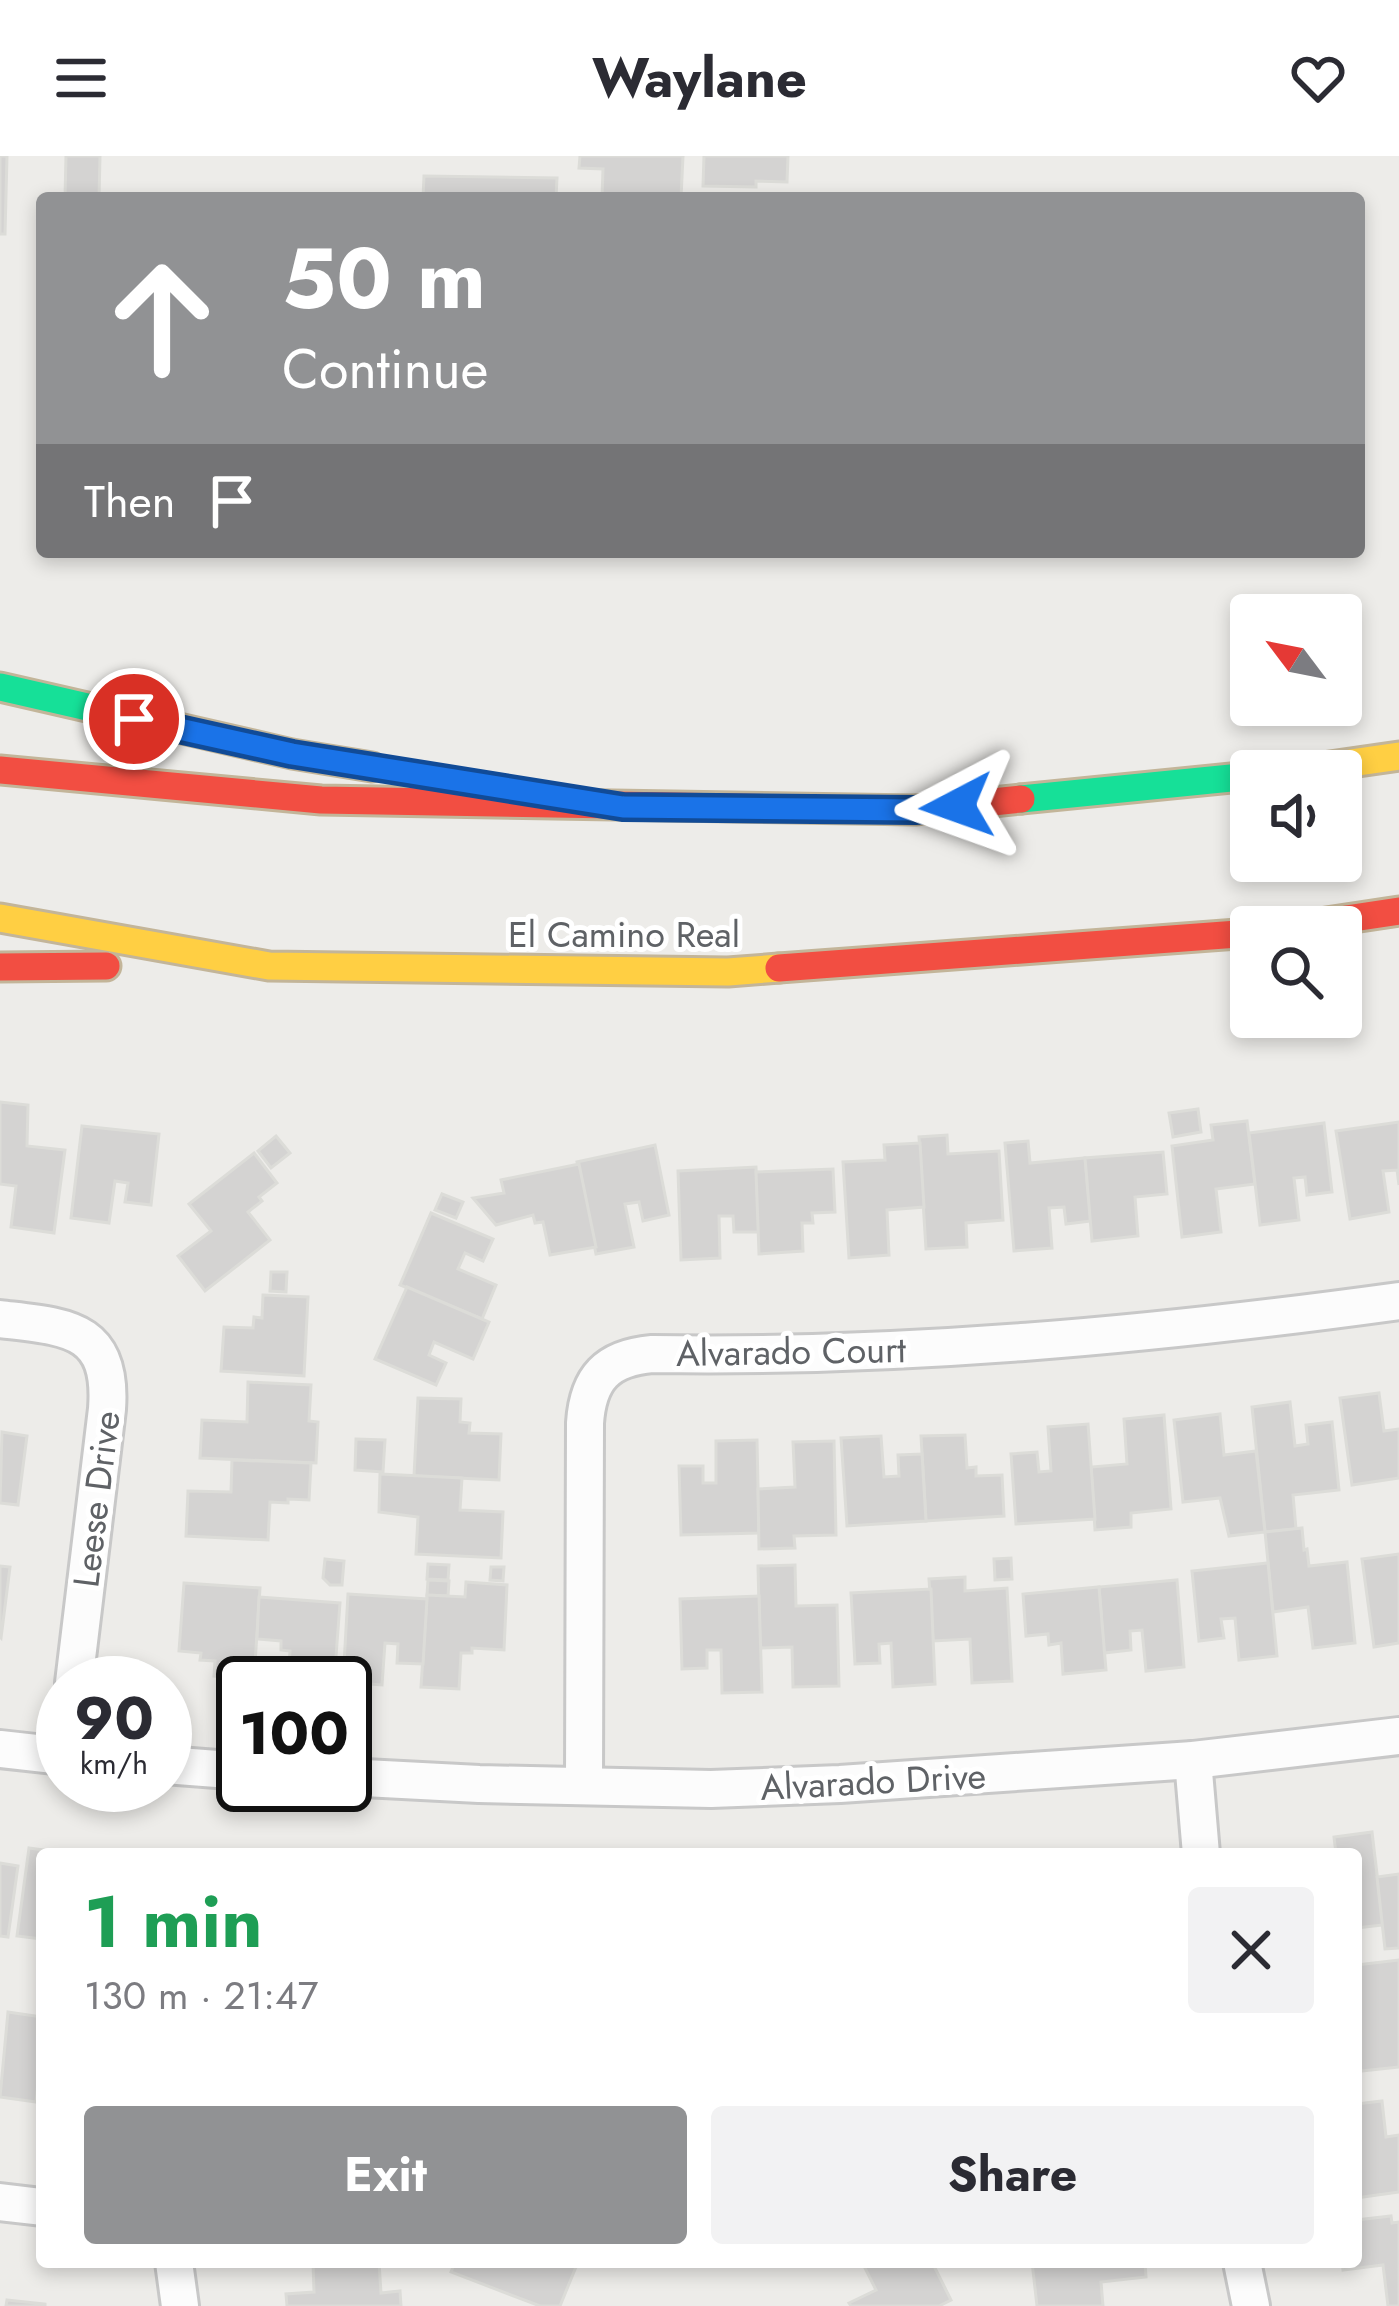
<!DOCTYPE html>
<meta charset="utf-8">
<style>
body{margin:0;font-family:Jost,sans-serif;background:#f2f2f3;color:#2b2b33;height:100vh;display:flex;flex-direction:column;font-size:45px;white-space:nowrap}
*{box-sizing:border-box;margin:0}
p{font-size:39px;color:#7c7c81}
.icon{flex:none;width:66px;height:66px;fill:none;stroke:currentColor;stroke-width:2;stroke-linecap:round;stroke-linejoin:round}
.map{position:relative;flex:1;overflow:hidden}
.side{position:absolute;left:36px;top:1692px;width:1326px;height:420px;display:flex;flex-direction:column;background:#fff;border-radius:12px;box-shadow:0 6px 18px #0003}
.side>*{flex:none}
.banner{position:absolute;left:36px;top:36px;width:1329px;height:366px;border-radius:12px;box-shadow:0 6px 18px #0003;background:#919294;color:#fff;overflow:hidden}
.needle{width:78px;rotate:302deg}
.buttons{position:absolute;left:1230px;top:438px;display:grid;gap:24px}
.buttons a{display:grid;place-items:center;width:132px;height:132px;border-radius:12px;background:#fff;box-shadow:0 6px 18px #0003;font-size:60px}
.speed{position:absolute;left:36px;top:1500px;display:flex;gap:24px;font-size:60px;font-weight:700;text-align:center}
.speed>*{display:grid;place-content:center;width:156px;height:156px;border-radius:50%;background:#fff;box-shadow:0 6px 18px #0003;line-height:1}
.speed small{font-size:30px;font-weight:400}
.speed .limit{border:6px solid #111;border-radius:18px;background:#fff;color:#111}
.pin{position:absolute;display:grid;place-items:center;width:102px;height:102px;color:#fff;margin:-51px;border:6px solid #fff;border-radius:50%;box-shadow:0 3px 12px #0007}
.me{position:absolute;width:132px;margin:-66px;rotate:266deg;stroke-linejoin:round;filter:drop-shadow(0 0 9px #0008)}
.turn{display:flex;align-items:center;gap:42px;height:252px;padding:0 48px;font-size:54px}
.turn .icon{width:156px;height:156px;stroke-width:2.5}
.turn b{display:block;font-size:84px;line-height:102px}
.then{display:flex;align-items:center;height:114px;padding:0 48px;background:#0003;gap:24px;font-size:45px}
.round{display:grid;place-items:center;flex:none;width:126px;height:126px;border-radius:12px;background:#f2f2f3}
.headline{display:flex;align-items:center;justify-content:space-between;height:204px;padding:0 48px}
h1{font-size:72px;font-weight:700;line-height:90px;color:#1e9e55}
.action{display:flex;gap:24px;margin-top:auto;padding:24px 48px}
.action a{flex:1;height:138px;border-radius:12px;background:#919294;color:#fff;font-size:48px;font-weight:700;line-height:138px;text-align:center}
.action a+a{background:#f2f2f3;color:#2b2b33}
header{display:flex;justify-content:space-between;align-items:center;height:156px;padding:0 48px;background:#fff;font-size:54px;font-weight:700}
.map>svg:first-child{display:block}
.building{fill:#d4d3d2;stroke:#dcdcd8;stroke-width:3}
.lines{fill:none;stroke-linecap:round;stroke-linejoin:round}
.street-casing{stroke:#c8c8c8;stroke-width:42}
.fast-casing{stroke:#c3b599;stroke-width:33}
.slow-casing{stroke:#c3b599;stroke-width:33}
.jam-casing{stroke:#c3b599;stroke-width:33}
.street{stroke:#fcfcfc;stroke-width:36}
.fast{stroke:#16e098;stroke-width:27}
.slow{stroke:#ffcf43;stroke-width:27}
.jam{stroke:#f24e42;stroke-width:27}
.route-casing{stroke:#114b97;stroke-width:30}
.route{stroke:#1a73e8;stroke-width:21}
.labels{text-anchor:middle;stroke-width:10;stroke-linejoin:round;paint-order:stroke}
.street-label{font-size:36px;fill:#5f6266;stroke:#fff}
</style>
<header><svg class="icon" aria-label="menu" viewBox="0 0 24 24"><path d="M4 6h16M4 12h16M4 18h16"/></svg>Waylane<svg class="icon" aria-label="heart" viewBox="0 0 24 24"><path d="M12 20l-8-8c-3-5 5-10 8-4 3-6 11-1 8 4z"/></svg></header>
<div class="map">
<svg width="1399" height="2150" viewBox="0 0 1399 2150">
<rect width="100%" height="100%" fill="#edece9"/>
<g class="building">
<path d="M 0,0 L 7,0 L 5,78 L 0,78 Z"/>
<path d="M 66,0 L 100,0 L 99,42 L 65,42 Z"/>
<path d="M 580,0 L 683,0 L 681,42 L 602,42 L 603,13 L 579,12 Z"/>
<path d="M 704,0 L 788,0 L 787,26 L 756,25 L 756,31 L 703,30 Z"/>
<path d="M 424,20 L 557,22 L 556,42 L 423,42 Z"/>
<path d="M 0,946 L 28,949 L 27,990 L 65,994 L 54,1077 L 11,1071 L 16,1030 L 0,1028 Z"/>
<path d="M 1198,953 L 1201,976 L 1173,981 L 1169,957 Z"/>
<path d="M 1247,965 L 1255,1028 L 1216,1033 L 1221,1076 L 1182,1081 L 1172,990 L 1213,984 L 1211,969 Z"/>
<path d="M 1399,966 L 1399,1029 L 1397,1014 L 1383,1015 L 1389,1056 L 1350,1063 L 1336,975 Z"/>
<path d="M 1324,967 L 1332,1036 L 1307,1039 L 1305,1021 L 1294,1022 L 1299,1064 L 1260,1069 L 1249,977 Z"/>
<path d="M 82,970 L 159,978 L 151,1049 L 125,1046 L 128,1027 L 115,1025 L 109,1067 L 71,1062 Z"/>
<path d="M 947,979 L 948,998 L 999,995 L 1003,1064 L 966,1067 L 967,1091 L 926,1093 L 919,981 Z"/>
<path d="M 276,980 L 290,997 L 271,1012 L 258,995 Z"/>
<path d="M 1028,985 L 1030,1007 L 1085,1002 L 1091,1065 L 1066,1068 L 1064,1051 L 1049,1052 L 1052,1092 L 1014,1095 L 1005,987 Z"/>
<path d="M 920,987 L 924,1051 L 887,1054 L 889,1099 L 849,1102 L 843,1006 L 885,1004 L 884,989 Z"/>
<path d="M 655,989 L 669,1059 L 643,1065 L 639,1046 L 625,1048 L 634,1091 L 596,1098 L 577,1006 Z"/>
<path d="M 1163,996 L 1167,1038 L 1135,1041 L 1138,1080 L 1092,1085 L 1085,1002 Z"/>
<path d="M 254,997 L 277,1027 L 259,1041 L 262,1045 L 248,1056 L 270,1084 L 205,1135 L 178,1100 L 211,1075 L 189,1048 Z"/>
<path d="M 579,1008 L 596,1091 L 550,1099 L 543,1066 L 535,1067 L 533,1059 L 496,1069 L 473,1042 L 504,1037 L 501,1024 Z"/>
<path d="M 756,1011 L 759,1076 L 734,1076 L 733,1060 L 719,1060 L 720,1102 L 681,1104 L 678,1015 Z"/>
<path d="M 833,1013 L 835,1056 L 812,1057 L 813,1067 L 802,1067 L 803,1095 L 759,1098 L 756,1016 Z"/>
<path d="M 442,1038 L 463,1046 L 456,1062 L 435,1054 Z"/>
<path d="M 431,1057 L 493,1083 L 483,1105 L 465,1097 L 458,1113 L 496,1129 L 482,1163 L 400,1129 Z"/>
<path d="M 271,1116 L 287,1116 L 286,1136 L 270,1135 Z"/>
<path d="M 407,1131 L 489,1166 L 473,1203 L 434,1186 L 429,1199 L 446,1207 L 436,1229 L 375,1203 Z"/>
<path d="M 263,1139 L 308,1141 L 304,1220 L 221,1215 L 224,1171 L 253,1172 L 254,1161 L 262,1162 Z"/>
<path d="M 248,1226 L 311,1229 L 309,1265 L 318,1266 L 316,1307 L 200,1302 L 202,1264 L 247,1266 Z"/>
<path d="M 1379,1237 L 1384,1275 L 1399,1273 L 1399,1322 L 1352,1329 L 1340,1242 Z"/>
<path d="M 418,1242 L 461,1243 L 460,1266 L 470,1267 L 469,1277 L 501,1278 L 499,1324 L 414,1320 Z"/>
<path d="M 1290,1246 L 1295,1290 L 1308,1288 L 1306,1269 L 1332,1266 L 1339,1334 L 1293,1339 L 1296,1373 L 1265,1376 L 1252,1251 Z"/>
<path d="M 1220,1258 L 1224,1299 L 1256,1295 L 1265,1376 L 1229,1380 L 1220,1342 L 1183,1346 L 1174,1264 Z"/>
<path d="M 1164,1259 L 1171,1353 L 1131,1357 L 1131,1371 L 1095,1374 L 1091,1311 L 1127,1308 L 1124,1263 Z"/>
<path d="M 1088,1268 L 1095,1363 L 1016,1368 L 1011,1298 L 1037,1296 L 1039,1316 L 1051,1315 L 1048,1271 Z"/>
<path d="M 2,1276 L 27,1280 L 18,1349 L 0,1347 Z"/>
<path d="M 965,1279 L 967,1312 L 976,1311 L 976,1320 L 1002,1319 L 1004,1360 L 926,1365 L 921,1280 Z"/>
<path d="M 881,1280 L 884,1321 L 899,1320 L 898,1299 L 922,1298 L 926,1365 L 847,1370 L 841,1282 Z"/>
<path d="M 356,1283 L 385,1284 L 383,1316 L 355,1314 Z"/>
<path d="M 757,1284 L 759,1377 L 681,1379 L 679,1310 L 703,1310 L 703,1327 L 716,1327 L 716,1285 Z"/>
<path d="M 834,1285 L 836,1379 L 794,1380 L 795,1392 L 759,1393 L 758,1333 L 795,1331 L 793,1286 Z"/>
<path d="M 232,1304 L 311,1307 L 309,1344 L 288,1343 L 288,1347 L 270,1346 L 268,1384 L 186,1380 L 188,1335 L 231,1336 Z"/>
<path d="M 380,1318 L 462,1322 L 460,1354 L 503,1356 L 501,1402 L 416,1398 L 418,1361 L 379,1356 Z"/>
<path d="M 1302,1372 L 1304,1394 L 1307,1393 L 1309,1410 L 1347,1406 L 1355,1487 L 1313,1492 L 1308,1451 L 1273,1456 L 1265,1376 Z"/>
<path d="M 1399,1398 L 1399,1487 L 1374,1491 L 1362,1403 Z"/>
<path d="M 1011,1402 L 1012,1423 L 995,1424 L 994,1403 Z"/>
<path d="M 325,1403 L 344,1405 L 342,1429 L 330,1429 L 323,1422 Z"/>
<path d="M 1268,1407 L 1277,1500 L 1239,1504 L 1235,1462 L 1221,1463 L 1224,1482 L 1199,1485 L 1192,1415 Z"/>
<path d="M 428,1408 L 449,1409 L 448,1424 L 427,1423 Z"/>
<path d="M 795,1409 L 796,1450 L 837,1449 L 839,1530 L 793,1531 L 792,1491 L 760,1492 L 758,1410 Z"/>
<path d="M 0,1410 L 10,1411 L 1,1482 L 0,1481 Z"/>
<path d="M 491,1411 L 504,1411 L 503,1425 L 490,1424 Z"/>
<path d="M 965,1421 L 965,1435 L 1007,1432 L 1012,1525 L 972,1527 L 970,1483 L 933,1485 L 929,1423 Z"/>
<path d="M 428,1424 L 449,1425 L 448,1440 L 427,1439 Z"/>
<path d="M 1177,1424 L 1184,1511 L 1146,1515 L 1142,1474 L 1130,1475 L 1131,1494 L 1104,1497 L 1099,1431 Z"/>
<path d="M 466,1426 L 507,1429 L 504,1494 L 472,1492 L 472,1497 L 461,1497 L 459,1533 L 421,1531 L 427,1439 L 465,1441 Z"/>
<path d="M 184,1427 L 260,1432 L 254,1523 L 214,1520 L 215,1505 L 200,1504 L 201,1497 L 179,1495 Z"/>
<path d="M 1099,1431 L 1106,1514 L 1063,1518 L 1061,1487 L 1049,1489 L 1048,1478 L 1026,1480 L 1023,1438 Z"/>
<path d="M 931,1433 L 935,1528 L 893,1531 L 891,1487 L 879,1488 L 880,1507 L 855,1508 L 851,1437 Z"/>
<path d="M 348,1438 L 427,1443 L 423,1508 L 397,1507 L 398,1488 L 385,1487 L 382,1529 L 343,1526 Z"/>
<path d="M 759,1440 L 762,1536 L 722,1537 L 721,1494 L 707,1494 L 707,1512 L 682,1513 L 680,1443 Z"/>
<path d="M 259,1441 L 340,1447 L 334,1527 L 288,1527 L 290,1495 L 281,1494 L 281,1485 L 257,1483 Z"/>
<path d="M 1372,1676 L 1383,1769 L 1356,1772 L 1356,1698 L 1336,1698 L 1334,1681 Z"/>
<path d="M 29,1692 L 66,1697 L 42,1698 L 42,1783 L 17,1780 Z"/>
<path d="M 0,1707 L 18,1710 L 8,1781 L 0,1780 Z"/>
<path d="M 1399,1718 L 1399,1792 L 1385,1793 L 1377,1721 Z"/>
<path d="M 1399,1804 L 1399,1911 L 1361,1915 L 1356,1872 L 1356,1809 Z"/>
<path d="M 8,1856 L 42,1861 L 42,1908 L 40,1908 L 36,1946 L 0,1941 Z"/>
<path d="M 1382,1945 L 1386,1981 L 1399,1979 L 1399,2036 L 1356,2042 L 1356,1948 Z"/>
<path d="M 1391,2060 L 1392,2067 L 1399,2066 L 1399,2150 L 1388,2150 L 1383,2109 L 1343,2114 L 1342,2106 L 1356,2106 L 1356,2061 L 1356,2064 Z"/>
<path d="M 313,2106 L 379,2106 L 381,2137 L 400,2135 L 401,2150 L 287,2150 L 286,2138 L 314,2136 Z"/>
<path d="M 455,2106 L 578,2106 L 560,2150 L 540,2150 L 451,2116 Z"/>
<path d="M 862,2106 L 932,2106 L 951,2144 L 939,2150 L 851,2150 L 849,2147 L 876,2134 Z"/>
<path d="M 1032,2106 L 1145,2106 L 1146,2121 L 1101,2126 L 1103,2150 L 1037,2150 Z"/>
<path d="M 7,2144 L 45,2148 L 45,2150 L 6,2150 Z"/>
</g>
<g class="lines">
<g class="street-casing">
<g id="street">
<path d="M 0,1163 C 66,1171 113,1171 107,1253 L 74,1527"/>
<path d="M 0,1593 L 63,1600"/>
<path d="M 1193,1604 L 1201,1698"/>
<path d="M 165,1609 L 243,1615"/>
<path d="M 345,1621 L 479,1628 L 711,1633 L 840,1628 L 1193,1604 L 1399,1580"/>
<path d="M 584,1629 L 585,1267 C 588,1222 607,1202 652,1198 C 902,1202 1152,1179 1399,1145"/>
<path d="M 0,2046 L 42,2051"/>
<path d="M 174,2106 L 180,2150"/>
<path d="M 1242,2106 L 1251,2150"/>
</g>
</g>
<g class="fast-casing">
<g id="fast">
<path d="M 0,531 L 292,598 L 372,611"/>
<path d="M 1021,643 L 1251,620"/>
</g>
</g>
<g class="slow-casing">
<g id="slow">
<path d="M 1295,615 L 1399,600"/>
<path d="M 0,762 L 269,810 L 728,816 L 779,812"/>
</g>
</g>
<g class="jam-casing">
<g id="jam">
<path d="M 0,614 L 321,644 L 915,654 L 1021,643"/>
<path d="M 1293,771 L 1399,755"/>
<path d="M 0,811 L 106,810"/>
<path d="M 779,812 L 1251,777"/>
</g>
</g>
<use href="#street" class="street"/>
<use href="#fast" class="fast"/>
<use href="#slow" class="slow"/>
<use href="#jam" class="jam"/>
</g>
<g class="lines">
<g class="route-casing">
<path id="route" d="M 134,563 L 292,598 L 623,651 L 915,654 L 957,650"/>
</g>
<use href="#route" class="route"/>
</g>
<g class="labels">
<g class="street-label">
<text x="624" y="791">El Camino Real</text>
<text transform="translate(791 1195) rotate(-1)" y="13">Alvarado Court</text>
<text transform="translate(96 1343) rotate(-83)" y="13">Leese Drive</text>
<text transform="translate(873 1625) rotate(-3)" y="13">Alvarado Drive</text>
</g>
</g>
</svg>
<div class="buttons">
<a><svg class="needle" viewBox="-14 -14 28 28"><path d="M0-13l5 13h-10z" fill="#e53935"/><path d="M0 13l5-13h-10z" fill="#7c7c81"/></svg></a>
<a><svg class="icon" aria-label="sound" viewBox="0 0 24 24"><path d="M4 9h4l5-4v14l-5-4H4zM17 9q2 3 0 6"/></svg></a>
<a><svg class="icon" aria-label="search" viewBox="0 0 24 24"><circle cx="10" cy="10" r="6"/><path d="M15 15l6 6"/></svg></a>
</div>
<div class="speed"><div>90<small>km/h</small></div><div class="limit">100</div></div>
<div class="pin" style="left:134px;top:563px;background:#d93025"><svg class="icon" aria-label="arrive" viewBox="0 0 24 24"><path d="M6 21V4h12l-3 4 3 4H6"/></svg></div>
<svg class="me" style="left:957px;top:650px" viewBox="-20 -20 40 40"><path d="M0-17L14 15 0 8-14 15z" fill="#1a73e8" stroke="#fff" stroke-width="4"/></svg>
<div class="banner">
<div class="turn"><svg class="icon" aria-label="ahead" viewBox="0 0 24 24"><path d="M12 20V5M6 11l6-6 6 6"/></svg><div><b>50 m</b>Continue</div></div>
<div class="then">Then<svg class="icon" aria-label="arrive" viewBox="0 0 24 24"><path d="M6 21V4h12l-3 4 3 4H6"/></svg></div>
</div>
<section class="side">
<div class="headline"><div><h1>1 min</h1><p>130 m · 21:47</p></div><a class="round"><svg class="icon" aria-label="close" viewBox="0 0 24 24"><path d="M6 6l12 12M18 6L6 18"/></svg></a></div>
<div class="action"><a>Exit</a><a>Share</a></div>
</section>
</div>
